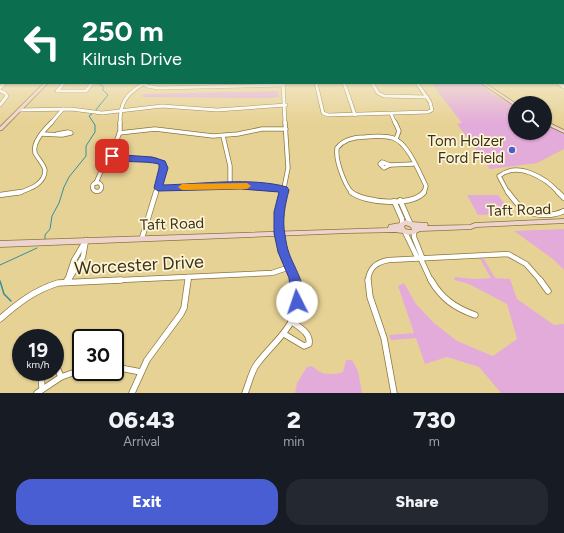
<!DOCTYPE html>
<style>
body{margin:0;font-family:Figtree,sans-serif;background:#242831;color:#f1f3f6;height:100vh;display:flex;flex-direction:column;font-size:15px;white-space:nowrap}
*{box-sizing:border-box;margin:0}
p{font-size:13px;color:#9ea1a6}
.icon{flex:none;width:22px;height:22px;fill:none;stroke:currentColor;stroke-width:2;stroke-linecap:round;stroke-linejoin:round}
.map{position:relative;height:393px;overflow:hidden}
.side{display:flex;flex-direction:column;background:#171b24;flex:1}
.side>*{flex:none}
.hud{position:absolute;left:0px;top:0px;width:564px;height:84px;box-shadow:0 1px 3px #0004;background:#0b6e4f;color:#fff;overflow:hidden}
.fabs{position:absolute;left:508px;top:96px;display:grid;gap:8px}
.fabs a{display:grid;place-items:center;width:44px;height:44px;border-radius:50%;background:#171b24;box-shadow:0 1px 3px #0004;font-size:20px}
.speed{position:absolute;left:12px;top:329px;display:flex;gap:8px;font-size:20px;font-weight:700;text-align:center}
.speed>*{display:grid;place-content:center;width:52px;height:52px;border-radius:50%;background:#171b24;box-shadow:0 1px 3px #0004;line-height:1}
.speed small{font-size:10px;font-weight:400}
.speed .limit{border:2px solid #111;border-radius:6px;background:#fff;color:#111}
.pin{position:absolute;display:grid;place-items:center;width:34px;height:34px;color:#fff;margin:-17px;border-radius:8px;box-shadow:0 2px 6px #0006}
.me{position:absolute;width:44px;margin:-22px;rotate:356deg;stroke-linejoin:round;filter:drop-shadow(0 0 3px #0008)}
.turn{display:flex;align-items:center;gap:14px;height:84px;padding:0 16px;font-size:18px}
.turn .icon{width:52px;height:52px;stroke-width:2.5}
.turn b{display:block;font-size:28px;line-height:34px}
.eta{display:flex;justify-content:space-evenly;align-items:center;height:68px;text-align:center}
.eta b{font-size:24px;font-weight:800;line-height:28px}
.cta{display:flex;gap:8px;margin-top:auto;padding:8px 16px}
.cta a{flex:1;height:46px;border-radius:16px;background:#495ed2;color:#fff;font-size:16px;font-weight:800;line-height:46px;text-align:center}
.cta a+a{background:#242831;color:#f1f3f6}
.map>svg:first-child{display:block}
.green{fill:#e3abda}
.lines{fill:none;stroke-linecap:round;stroke-linejoin:round}
.stream-far1{stroke:#338f9f;stroke-width:1}
.stream{stroke:#338f9f;stroke-width:1.5}
.street-far3-casing{stroke:#8b773c;stroke-width:4}
.street-far2-casing{stroke:#8b773c;stroke-width:5}
.street-far1-casing{stroke:#8b773c;stroke-width:6}
.street-casing{stroke:#8b773c;stroke-width:7}
.secondary-casing{stroke:#8b773c;stroke-width:1.5}
.street-far3{stroke:#fff;stroke-width:3}
.street-far2{stroke:#fff;stroke-width:3.5}
.street-far1{stroke:#fff;stroke-width:4.5}
.street{stroke:#fff;stroke-width:5.5}
.secondary{fill:#eed4cf;fill-rule:evenodd}
.route{fill:#495ed2;stroke:#2f3d88}
.slow{fill:#f59e0b}
.poi-dot{fill:#495ed2;stroke:#fef4d6;stroke-width:1.5}
.labels{text-anchor:middle;stroke-width:3.5;stroke-linejoin:round;paint-order:stroke}
.poi-label{font-size:15px;fill:#3a3219;stroke:#fef4d6;text-anchor:end}
.street-label{font-size:15px;fill:#3a3219;stroke:#fef4d6}
.near-street-label{font-size:18px;fill:#3a3219;stroke:#fef4d6}
</style>
<div class="map">
<svg width="564" height="393" viewBox="0 0 564 393">
<rect width="100%" height="100%" fill="#e7d295"/>
<g class="green">
<path d="M 431,83 L 481,83 L 491,93 L 515,106 L 515,133 L 545,133 L 545,123 L 564,133 L 564,149 L 537,163 L 490,169 L 457,124 L 462,123 Z"/>
<path d="M 278,91 L 279,97 L 266,98 L 142,97 L 143,94 Z"/>
<path d="M 467,195 L 498,195 L 512,214 L 478,215 Z"/>
<path d="M 564,229 L 564,270 L 553,259 L 514,231 Z"/>
<path d="M 480,259 L 484,259 L 495,278 L 510,279 L 517,299 L 554,325 L 564,324 L 564,393 L 501,393 L 479,367 L 447,357 L 425,364 L 416,338 L 391,340 L 389,335 L 414,333 L 398,286 L 404,283 L 416,304 L 434,323 L 457,341 L 493,356 L 517,339 L 507,304 L 469,284 L 454,280 L 455,277 L 474,279 L 491,278 Z"/>
<path d="M 346,360 L 352,360 L 358,371 L 362,393 L 295,393 L 297,383 L 307,367 L 312,366 C 322,375 329,376 343,372 Z"/>
</g>
<g class="lines">
<g class="stream-far1">
<path d="M 95,111 L 108,95 L 103,90 L 103,86 L 97,83"/>
<path d="M 45,239 L 45,235 L 50,229 L 52,216 L 59,203 L 64,187 L 69,177 L 86,156 L 86,146 L 95,132 L 95,125 L 89,116 L 92,114"/>
<path d="M 0,265 L 37,248"/>
</g>
<path class="stream" d="M 0,281 L 4,294 L 11,301"/>
<g class="street-far3-casing">
<g id="street-far3">
<path d="M 64,83 L 57,91 L 86,91 L 92,83"/>
<path d="M 143,83 L 147,86 L 158,88 L 284,85"/>
<path d="M 283,83 L 285,123"/>
<path d="M 316,83 L 323,113 L 328,115 L 428,112 L 432,110 L 430,102 L 417,83"/>
<path d="M 344,83 L 355,115"/>
<path d="M 372,83 L 378,93 L 384,96 L 427,97"/>
<path d="M 558,83 L 564,87"/>
<path d="M 0,88 L 5,83"/>
<path d="M 0,91 L 5,93 L 7,96 L 0,105"/>
<path d="M 19,110 L 71,109 L 102,113 L 162,106 L 217,110 L 286,105"/>
<path d="M 391,114 L 395,123"/>
<path d="M 51,123 L 63,109"/>
<path d="M 120,123 C 120,103 126,94 143,84"/>
</g>
</g>
<g class="street-far2-casing">
<g id="street-far2">
<path d="M 120,122 L 120,132 L 111,154 L 115,158 L 156,160 L 164,165 L 156,193"/>
<path d="M 395,122 L 399,131 L 396,139"/>
<path d="M 119,133 L 155,129 L 213,136 L 238,134 L 262,129 L 286,129"/>
<path d="M 42,134 L 62,135 L 71,133 L 68,132 L 57,134"/>
<path d="M 223,136 L 230,166 L 230,186"/>
<path d="M 382,162 L 390,165 L 384,168 L 380,164 Z"/>
<path d="M 390,165 L 413,164"/>
<circle cx="97" cy="187" r="4.5"/>
<path d="M 96,183 L 102,169 L 114,157"/>
<path d="M 158,188 L 237,186 L 284,190"/>
<path d="M 18,193 C 30,189 45,184 45,170 C 43,163 38,159 35,153 C 32,142 45,129 52,122"/>
<path d="M 283,193 L 288,168 L 285,122"/>
<path d="M 352,193 C 344,184 335,159 337,148 C 344,139 354,137 365,137 C 374,136 384,135 393,138 C 408,143 419,172 426,186 L 424,193"/>
<path d="M 508,193 L 499,176 C 518,161 546,178 559,193"/>
</g>
</g>
<g class="street-far1-casing">
<g id="street-far1">
<path d="M 283,192 C 279,212 276,234 284,255 C 287,264 292,272 295,281"/>
<path d="M 351,192 C 364,203 413,207 424,192"/>
<path d="M 508,192 C 519,207 525,215 546,215 C 553,215 558,214 564,211"/>
<path d="M 558,192 L 564,198"/>
<path d="M 0,195 L 21,192"/>
<path d="M 400,200 L 410,223"/>
<path d="M 394,201 L 402,219 L 402,224"/>
<path d="M 405,232 L 417,257"/>
<path d="M 414,232 L 414,237 L 422,257"/>
<path d="M 142,238 L 156,192"/>
<path d="M 420,257 L 431,281"/>
<path d="M 67,281 L 74,260 L 86,240"/>
<path d="M 68,281 L 83,257 L 86,240"/>
<path d="M 99,281 L 272,273 L 290,267"/>
<path d="M 188,281 L 189,277"/>
<path d="M 368,281 C 369,268 376,262 389,260 L 508,254 L 526,264 L 541,281"/>
</g>
</g>
<g class="street-casing">
<g id="street">
<path d="M 368,280 L 370,297 L 384,338 L 394,393"/>
<path d="M 431,280 C 441,298 455,308 475,315"/>
<path d="M 540,280 L 548,291"/>
<path d="M 67,282 L 69,280"/>
<path d="M 67,282 L 67,280"/>
<path d="M 0,319 C 18,303 35,290 58,283 L 121,280"/>
<path d="M 284,334 L 304,346 L 309,344 C 311,333 299,327 291,321"/>
<path d="M 55,363 L 61,377"/>
<path d="M 115,367 L 141,372"/>
<path d="M 41,372 L 42,389"/>
<path d="M 37,393 L 61,377 L 81,370"/>
<path d="M 132,393 L 147,360 L 181,314 L 184,308 L 188,280"/>
<path d="M 245,393 C 249,384 251,372 257,364 C 279,335 305,323 295,280"/>
</g>
</g>
<g class="secondary-casing">
<g id="secondary">
<path d="M 44,83 L 48,83 L 2,130 L 0,130 L 0,127 Z"/>
<path d="M 481,83 L 485,83 L 515,103 L 515,106 Z"/>
<path d="M 545,121 L 564,130 L 564,133 L 545,124 Z"/>
<path d="M 564,219 L 564,223 L 476,227 L 471,229 L 420,231 L 414,234 L 408,235 L 403,233 L 395,232 L 346,233 L 0,247 L 0,241 L 388,228 L 389,225 L 400,223 L 406,220 L 411,222 L 425,223 L 427,223 L 428,225 L 427,226 L 470,225 L 475,223 ZM 406,225 L 411,227 L 412,230 L 409,230 L 405,229 L 404,226 Z"/>
</g>
</g>
<use href="#street-far3" class="street-far3"/>
<use href="#street-far2" class="street-far2"/>
<use href="#street-far1" class="street-far1"/>
<use href="#street" class="street"/>
<use href="#secondary" class="secondary"/>
</g>
<linearGradient id="sky" x2="0" y2="1"><stop stop-color="#5fa5cb"/><stop offset="0.55" stop-color="#f4ebcf"/><stop offset="1" stop-color="#f4ebcf" stop-opacity="0"/></linearGradient>
<rect width="564" height="123" fill="url(#sky)"/>
<path class="route" d="M 109,154 L 152,157 L 165,161 L 168,168 L 163,185 C 201,184 252,177 287,187 L 289,190 C 285,205 282,220 285,235 C 286,241 287,248 289,253 C 295,270 309,288 301,306 L 297,308 L 292,306 L 289,278 L 278,252 L 274,233 L 274,212 L 279,192 L 241,189 L 158,191 L 154,188 L 159,168 L 159,164 C 142,160 125,164 109,158 Z"/>
<path class="slow" d="M 247,183 L 251,186 L 247,189 L 182,190 L 178,187 L 182,184 Z"/>
<circle class="poi-dot" cx="512" cy="150" r="4"/>
<g class="labels">
<g class="poi-label">
<text x="504" y="146">Tom Holzer<tspan x="504" dy="17">Ford Field</tspan></text>
</g>
<g class="street-label">
<text transform="translate(519 210) rotate(-2)" y="5">Taft Road</text>
<text transform="translate(172 224) rotate(-2)" y="5">Taft Road</text>
</g>
<g class="near-street-label">
<text transform="translate(139 265) rotate(-3)" y="6">Worcester Drive</text>
</g>
</g>
</svg>
<div class="fabs">
<a><svg class="icon" aria-label="search" viewBox="0 0 24 24"><circle cx="10" cy="10" r="6"/><path d="M15 15l6 6"/></svg></a>
</div>
<div class="speed"><div>19<small>km/h</small></div><div class="limit">30</div></div>
<div class="pin" style="left:112px;top:156px;background:#d93025"><svg class="icon" aria-label="arrive" viewBox="0 0 24 24"><path d="M6 21V4h12l-3 4 3 4H6"/></svg></div>
<svg class="me" style="left:297px;top:302px" viewBox="-20 -20 40 40"><circle r="19" fill="#fff"/><path d="M0-13L10 11 0 6-10 11z" fill="#495ed2"/></svg>
<div class="hud">
<div class="turn"><svg class="icon" aria-label="left" viewBox="0 0 24 24"><path d="M17 20v-9H6M10 6l-5 5 5 5"/></svg><div><b>250 m</b>Kilrush Drive</div></div>
</div>
</div>
<section class="side">
<div class="eta">
<div><b>06:43</b><p>Arrival</p></div>
<div><b>2</b><p>min</p></div>
<div><b>730</b><p>m</p></div>
</div>
<div class="cta"><a>Exit</a><a>Share</a></div>
</section>
